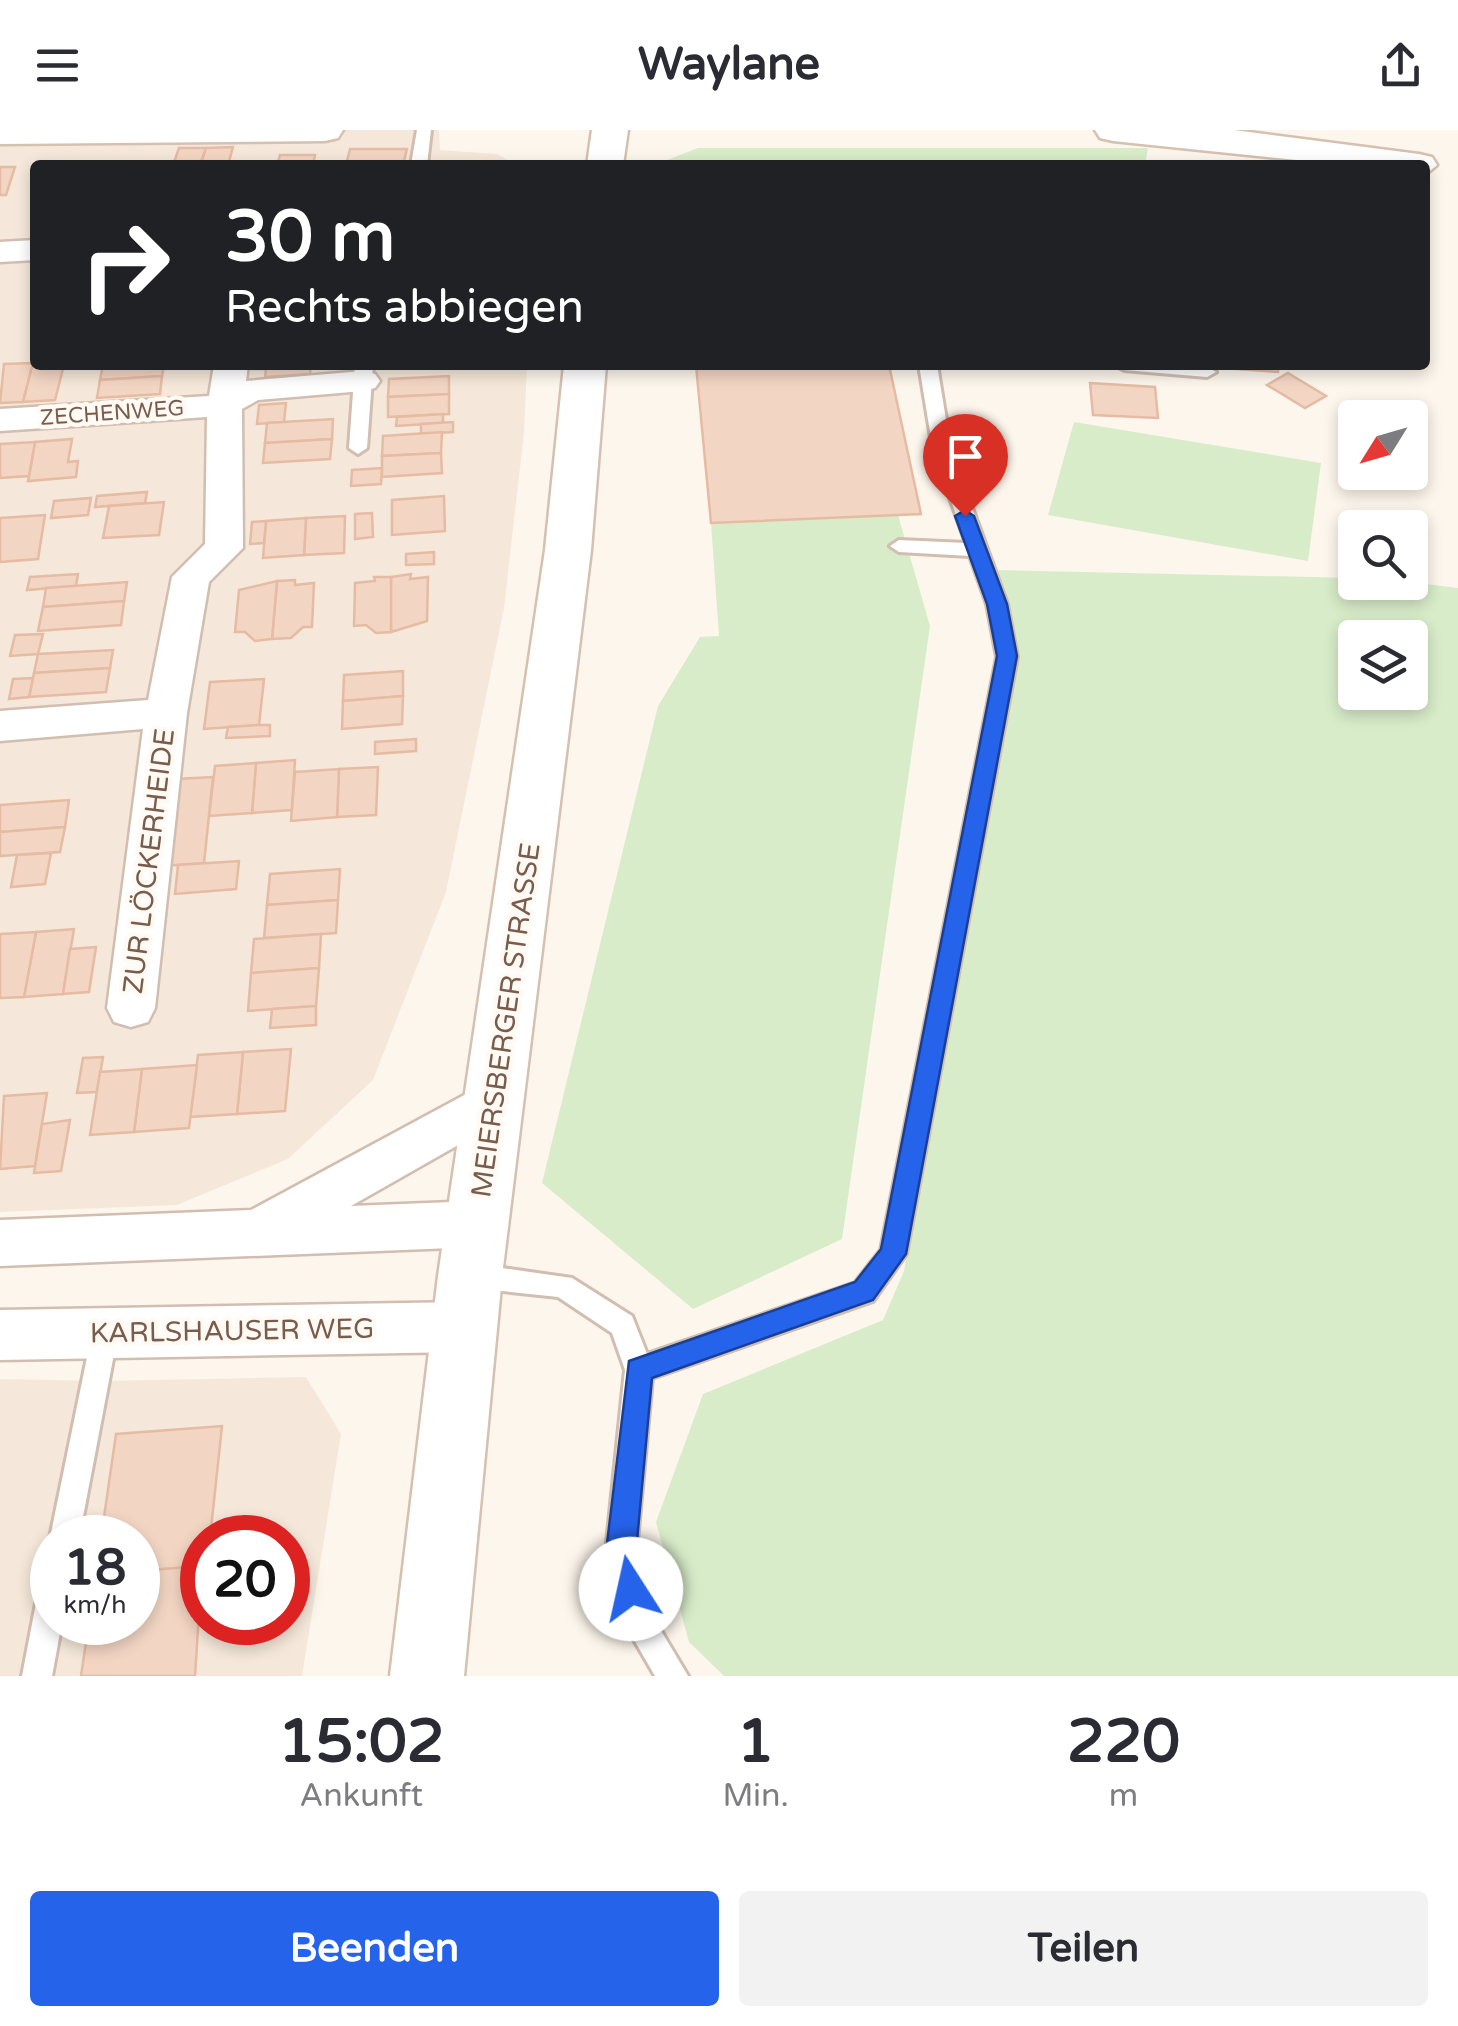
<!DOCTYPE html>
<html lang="de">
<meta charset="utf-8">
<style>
body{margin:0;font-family:"Varela Round",sans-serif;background:#f2f2f3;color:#2b2b33;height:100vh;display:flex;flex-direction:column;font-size:38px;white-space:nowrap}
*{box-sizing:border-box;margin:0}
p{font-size:32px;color:#7c7c81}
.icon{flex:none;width:55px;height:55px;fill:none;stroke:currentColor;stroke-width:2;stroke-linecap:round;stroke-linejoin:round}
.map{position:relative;height:1546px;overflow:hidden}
.sheet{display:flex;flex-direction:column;background:#fff;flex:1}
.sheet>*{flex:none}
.top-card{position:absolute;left:30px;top:30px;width:1400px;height:210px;border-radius:10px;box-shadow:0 5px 15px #0003;background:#202124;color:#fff;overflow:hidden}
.needle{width:65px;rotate:233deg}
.fabs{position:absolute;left:1338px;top:270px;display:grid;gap:20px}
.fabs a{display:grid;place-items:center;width:90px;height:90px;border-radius:10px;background:#fff;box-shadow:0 5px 15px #0003;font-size:50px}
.speed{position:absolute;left:30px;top:1385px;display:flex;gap:20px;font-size:50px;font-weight:700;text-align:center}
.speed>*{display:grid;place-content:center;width:130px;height:130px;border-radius:50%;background:#fff;box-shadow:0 5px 15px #0003;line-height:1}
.speed small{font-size:25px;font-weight:400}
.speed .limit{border:15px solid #d22;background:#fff;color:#111}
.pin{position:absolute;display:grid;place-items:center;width:85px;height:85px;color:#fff;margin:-102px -42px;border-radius:50% 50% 50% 0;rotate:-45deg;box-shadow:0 0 10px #0007}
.pin .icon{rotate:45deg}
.me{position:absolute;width:110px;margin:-55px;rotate:350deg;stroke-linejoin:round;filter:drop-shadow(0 0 8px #0008)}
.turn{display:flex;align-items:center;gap:35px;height:210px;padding:0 30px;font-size:45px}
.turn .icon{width:130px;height:130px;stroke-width:2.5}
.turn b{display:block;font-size:70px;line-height:85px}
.eta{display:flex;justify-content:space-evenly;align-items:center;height:170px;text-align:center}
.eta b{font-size:60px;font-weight:700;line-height:70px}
.primary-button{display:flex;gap:20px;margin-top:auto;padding:20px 30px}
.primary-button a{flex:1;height:115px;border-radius:10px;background:#2563eb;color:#fff;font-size:40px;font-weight:700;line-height:115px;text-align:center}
.primary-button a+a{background:#f2f2f3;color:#2b2b33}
header{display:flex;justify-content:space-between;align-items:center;height:130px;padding:0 30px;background:#fff;font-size:45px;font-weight:700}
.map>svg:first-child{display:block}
.residential{fill:#f5e8da;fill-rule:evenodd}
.green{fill:#d8ecc9;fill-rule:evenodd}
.building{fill:#f3d5c3;stroke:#e6bba3;stroke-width:2.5}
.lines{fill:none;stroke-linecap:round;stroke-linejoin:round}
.service-casing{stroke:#d1beb0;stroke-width:6}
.minor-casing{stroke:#d1beb0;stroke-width:5}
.secondary-casing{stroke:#d6c0b0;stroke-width:5}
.service{fill:#fff;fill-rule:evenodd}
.minor{fill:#fff;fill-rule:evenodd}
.secondary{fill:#fff;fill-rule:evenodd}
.route{fill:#2563eb;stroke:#184099;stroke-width:2.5}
.labels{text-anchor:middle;stroke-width:9;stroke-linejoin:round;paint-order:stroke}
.far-street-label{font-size:22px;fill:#7a5c4d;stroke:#fffaf3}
.street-label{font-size:28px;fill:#7a5c4d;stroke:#fffaf3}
</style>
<header><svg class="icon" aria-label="menu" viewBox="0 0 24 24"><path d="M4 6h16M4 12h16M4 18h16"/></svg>Waylane<svg class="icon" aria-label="share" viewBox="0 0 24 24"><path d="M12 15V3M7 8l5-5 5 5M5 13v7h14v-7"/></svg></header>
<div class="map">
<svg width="1458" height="1546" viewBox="0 0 1458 1546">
<rect width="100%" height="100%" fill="#fdf6ec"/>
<g class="residential">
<path d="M 0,0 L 439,0 L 440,20 L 497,24 L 517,35 L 35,35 L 35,235 L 527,235 L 524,303 L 504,478 L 446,762 L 373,950 L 288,1029 L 177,1075 L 0,1082 Z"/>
<path d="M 306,1247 L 341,1304 L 302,1546 L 0,1546 L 0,1249 L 100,1251 ZM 52,1408 L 138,1408 L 138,1492 L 52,1492 ZM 202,1408 L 288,1408 L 288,1492 L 202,1492 Z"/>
</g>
<g class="green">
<path d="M 698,18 L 1148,18 L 1145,35 L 654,35 Z"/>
<path d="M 1074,292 L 1321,333 L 1308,431 L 1048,385 Z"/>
<path d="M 898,385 L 930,496 L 842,1109 L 693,1179 L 542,1053 L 658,576 L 700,507 L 719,506 L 711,393 Z"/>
<path d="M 998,440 L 1355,448 L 1355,452 L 1410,452 L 1458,458 L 1458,1546 L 724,1546 L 689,1512 L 656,1392 L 703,1264 L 883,1190 L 904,1141 L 1018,524 ZM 1355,508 L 1410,508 L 1410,562 L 1355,562 Z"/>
</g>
<g class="building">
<path d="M 233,17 L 228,35 L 200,35 L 206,18 Z"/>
<path d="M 179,18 L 206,18 L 200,35 L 173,35 Z"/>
<path d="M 350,19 L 407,19 L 403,35 L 346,35 Z"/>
<path d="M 280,25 L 315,25 L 313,35 L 277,35 Z"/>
<path d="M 0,37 L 15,37 L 6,65 L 0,65 Z"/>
<path d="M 33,233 L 23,272 L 0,273 L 4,234 Z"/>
<path d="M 33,233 L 64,235 L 55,270 L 23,272 Z"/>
<path d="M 103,235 L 164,235 L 162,246 L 100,250 Z"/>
<path d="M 254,235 L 311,235 L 310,244 L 265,247 L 266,239 L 253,239 Z"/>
<path d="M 696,235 L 889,235 L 921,384 L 711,393 Z"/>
<path d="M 1278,235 L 1278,242 L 1183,235 Z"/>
<path d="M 1288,243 L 1326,266 L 1305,278 L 1267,255 Z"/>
<path d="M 162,246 L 160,264 L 97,268 L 100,250 Z"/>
<path d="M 449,246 L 449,264 L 388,267 L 389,249 Z"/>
<path d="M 1090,253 L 1155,257 L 1158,288 L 1093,285 Z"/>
<path d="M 449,264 L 449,284 L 388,287 L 388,267 Z"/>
<path d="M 286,273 L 284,292 L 257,294 L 259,275 Z"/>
<path d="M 443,284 L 443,293 L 396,296 L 397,287 Z"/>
<path d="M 333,289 L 332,309 L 265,313 L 267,293 Z"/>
<path d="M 453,292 L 453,302 L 421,304 L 421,294 Z"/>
<path d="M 442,302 L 441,323 L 382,326 L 383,306 Z"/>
<path d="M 72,309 L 68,332 L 78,331 L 76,347 L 28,351 L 35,312 Z"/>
<path d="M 332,309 L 330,329 L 263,333 L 265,313 Z"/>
<path d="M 35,312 L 29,346 L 0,348 L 0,314 Z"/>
<path d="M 441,323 L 442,343 L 382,347 L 382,326 Z"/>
<path d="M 382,338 L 381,354 L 351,356 L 352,340 Z"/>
<path d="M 147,362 L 145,373 L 95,377 L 97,366 Z"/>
<path d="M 444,366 L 445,401 L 392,405 L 392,370 Z"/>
<path d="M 91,368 L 88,385 L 51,388 L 54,371 Z"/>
<path d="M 164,372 L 159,405 L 103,408 L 109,376 Z"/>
<path d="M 372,383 L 373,407 L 355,409 L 355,384 Z"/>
<path d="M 45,385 L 38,429 L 0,432 L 0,388 Z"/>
<path d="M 345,386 L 344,423 L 304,425 L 306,388 Z"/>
<path d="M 306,388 L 304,425 L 263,428 L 266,391 Z"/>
<path d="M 266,391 L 264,413 L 250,414 L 252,392 Z"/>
<path d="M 434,422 L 434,434 L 406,435 L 406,424 Z"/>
<path d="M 78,444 L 76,456 L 27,460 L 30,447 Z"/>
<path d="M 411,444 L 410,449 L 428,447 L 427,491 L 391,502 L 391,447 Z"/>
<path d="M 374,447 L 391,447 L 391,502 L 376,503 L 366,495 L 354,496 L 355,453 L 375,451 Z"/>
<path d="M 295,450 L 295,455 L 314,453 L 312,497 L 303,497 L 291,508 L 272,509 L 277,451 Z"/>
<path d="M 277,451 L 272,509 L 255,511 L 245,502 L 235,502 L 239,460 Z"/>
<path d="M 127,452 L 124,471 L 43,477 L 46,458 Z"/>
<path d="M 124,471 L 121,495 L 38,501 L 43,477 Z"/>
<path d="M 43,504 L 38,524 L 10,526 L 15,505 Z"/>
<path d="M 113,520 L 110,538 L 34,543 L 38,524 Z"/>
<path d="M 110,538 L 106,562 L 29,567 L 34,543 Z"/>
<path d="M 403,541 L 403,566 L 343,571 L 344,545 Z"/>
<path d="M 33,548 L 29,567 L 9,569 L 13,549 Z"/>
<path d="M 264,549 L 259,595 L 204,599 L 210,552 Z"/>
<path d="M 403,566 L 402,594 L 342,599 L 343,571 Z"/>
<path d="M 259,595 L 270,595 L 270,606 L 226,608 L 228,597 Z"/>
<path d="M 416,609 L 416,621 L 375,624 L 375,612 Z"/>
<path d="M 295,630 L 292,680 L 252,683 L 256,633 Z"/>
<path d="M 256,633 L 252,683 L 209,686 L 215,636 Z"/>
<path d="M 378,637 L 376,685 L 337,687 L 339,639 Z"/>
<path d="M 339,639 L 337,687 L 291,691 L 295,642 Z"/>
<path d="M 213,647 L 204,733 L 164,736 L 176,649 Z"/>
<path d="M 69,670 L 65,697 L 0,702 L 0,675 Z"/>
<path d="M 65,697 L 60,722 L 0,726 L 0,702 Z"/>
<path d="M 51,723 L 45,754 L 11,757 L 17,725 Z"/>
<path d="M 239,731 L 236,759 L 175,764 L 178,735 Z"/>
<path d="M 340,739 L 338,770 L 267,775 L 270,744 Z"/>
<path d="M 338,770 L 336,803 L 264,808 L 267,775 Z"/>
<path d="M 74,799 L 63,864 L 24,867 L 36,802 Z"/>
<path d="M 36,802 L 24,867 L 0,868 L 0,804 Z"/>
<path d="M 321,804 L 319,838 L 251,843 L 254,809 Z"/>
<path d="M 96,817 L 89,862 L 63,864 L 70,819 Z"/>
<path d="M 319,838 L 316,876 L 248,881 L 251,843 Z"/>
<path d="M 316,876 L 316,895 L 270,898 L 272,879 Z"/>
<path d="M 291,919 L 285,981 L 237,984 L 243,922 Z"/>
<path d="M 243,922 L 237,984 L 190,987 L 198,925 Z"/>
<path d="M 103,927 L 97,962 L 77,963 L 83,928 Z"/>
<path d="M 197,935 L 189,998 L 134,1002 L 142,939 Z"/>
<path d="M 142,939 L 134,1002 L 90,1005 L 100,942 Z"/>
<path d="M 47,963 L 35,1036 L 0,1039 L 4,966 Z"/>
<path d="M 70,990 L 61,1041 L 34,1043 L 42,994 Z"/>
<path d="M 222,1296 L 210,1408 L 202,1408 L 202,1436 L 138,1441 L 138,1408 L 101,1408 L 116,1304 Z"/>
<path d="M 202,1436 L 195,1546 L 81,1546 L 89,1492 L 138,1492 L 138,1441 Z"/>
</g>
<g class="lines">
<g class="service-casing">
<g id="service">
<path d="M 417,0 L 431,0 L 427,35 L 411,35 Z"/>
<path d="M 355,235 L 373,235 L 367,318 L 358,324 L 349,318 Z"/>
<path d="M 919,235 L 937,235 L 951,320 L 1007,474 L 1017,527 L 906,1124 L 873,1171 L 652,1248 L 636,1422 L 654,1489 L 688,1546 L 655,1546 L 626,1496 L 606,1422 L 625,1240 L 612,1203 L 558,1167 L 474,1158 L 465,1154 L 461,1146 L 465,1138 L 474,1134 L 572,1148 L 632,1186 L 647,1224 L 855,1153 L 881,1120 L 997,527 L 987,474 L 970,426 L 899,422 L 890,416 L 899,410 L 966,413 L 933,320 Z"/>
<path d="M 1115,235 C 1140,235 1197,229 1216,242 L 1207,247 L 1124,240 Z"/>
<path d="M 105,1191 L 114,1194 L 118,1203 L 79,1408 L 52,1408 L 52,1415 L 50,1408 L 92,1203 L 96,1194 Z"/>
<path d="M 52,1453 L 52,1492 L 62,1492 L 52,1546 L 22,1546 L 37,1468 L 42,1458 Z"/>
</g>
</g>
<g class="minor-casing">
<g id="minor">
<path d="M 35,110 L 35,130 L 0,132 L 0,112 Z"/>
<path d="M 214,235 L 248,235 L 246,251 L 363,241 L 375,244 L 380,251 L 375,258 L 363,261 L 258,270 L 242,279 L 243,418 L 209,452 L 187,583 L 155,878 L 148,892 L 131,897 L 114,892 L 107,878 L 143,599 L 0,611 L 0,581 L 148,570 L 172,447 L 205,414 L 207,287 L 0,301 L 0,279 L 209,266 Z"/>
<path d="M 494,949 L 511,955 L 518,970 L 511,985 L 351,1076 L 477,1071 L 495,1078 L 503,1094 L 495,1110 L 477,1117 L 0,1136 L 0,1090 L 251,1080 Z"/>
<path d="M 464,1172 L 483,1179 L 491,1197 L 483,1215 L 464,1222 L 0,1230 L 0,1180 Z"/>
</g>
</g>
<g class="secondary-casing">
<g id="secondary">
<path d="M 0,0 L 343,0 L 338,8 L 325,11 L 0,14 Z"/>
<path d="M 592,0 L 628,0 L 623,35 L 587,35 Z"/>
<path d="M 1095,0 L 1234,0 L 1419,24 L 1432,27 L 1437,35 L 1425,45 L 1425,35 L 1345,35 L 1113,11 L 1100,8 Z"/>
<path d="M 564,235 L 606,235 L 591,420 L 502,1146 L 464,1546 L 390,1546 L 438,1146 L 545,420 Z"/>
</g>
</g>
<use href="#service" class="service"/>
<use href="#minor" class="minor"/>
<use href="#secondary" class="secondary"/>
</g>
<path class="route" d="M 965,380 L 974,386 L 1007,474 L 1017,526 L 906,1124 L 873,1170 L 652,1248 L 636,1422 L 646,1459 L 641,1470 L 631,1474 L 620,1470 L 606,1422 L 629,1231 L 855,1152 L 881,1119 L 997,526 L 987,474 L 955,386 Z"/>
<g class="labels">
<g class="far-street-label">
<text transform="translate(112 282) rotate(-4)" y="8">ZECHENWEG</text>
</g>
<g class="street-label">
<text transform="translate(148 731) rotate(-83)" y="10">ZUR LÖCKERHEIDE</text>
<text transform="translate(505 890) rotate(-82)" y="10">MEIERSBERGER STRASSE</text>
<text transform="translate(232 1200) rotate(-1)" y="10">KARLSHAUSER WEG</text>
</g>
</g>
</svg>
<div class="fabs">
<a><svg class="needle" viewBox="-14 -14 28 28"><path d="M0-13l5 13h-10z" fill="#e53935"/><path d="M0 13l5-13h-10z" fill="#7c7c81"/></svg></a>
<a><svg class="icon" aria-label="search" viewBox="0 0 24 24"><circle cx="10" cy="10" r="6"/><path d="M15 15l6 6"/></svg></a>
<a><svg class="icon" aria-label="layers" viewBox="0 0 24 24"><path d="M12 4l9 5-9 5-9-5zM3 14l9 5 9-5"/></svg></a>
</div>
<div class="speed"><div>18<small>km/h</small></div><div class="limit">20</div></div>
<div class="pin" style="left:965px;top:386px;background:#d93025"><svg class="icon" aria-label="arrive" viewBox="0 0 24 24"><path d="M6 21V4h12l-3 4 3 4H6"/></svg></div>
<svg class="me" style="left:631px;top:1459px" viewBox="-20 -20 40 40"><circle r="19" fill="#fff"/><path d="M0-13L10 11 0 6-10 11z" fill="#2563eb"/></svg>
<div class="top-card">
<div class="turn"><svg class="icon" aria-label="right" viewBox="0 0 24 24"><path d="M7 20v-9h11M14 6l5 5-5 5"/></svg><div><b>30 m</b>Rechts abbiegen</div></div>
</div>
</div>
<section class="sheet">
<div class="eta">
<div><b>15:02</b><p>Ankunft</p></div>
<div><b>1</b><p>Min.</p></div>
<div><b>220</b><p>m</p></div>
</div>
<div class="primary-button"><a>Beenden</a><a>Teilen</a></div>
</section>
